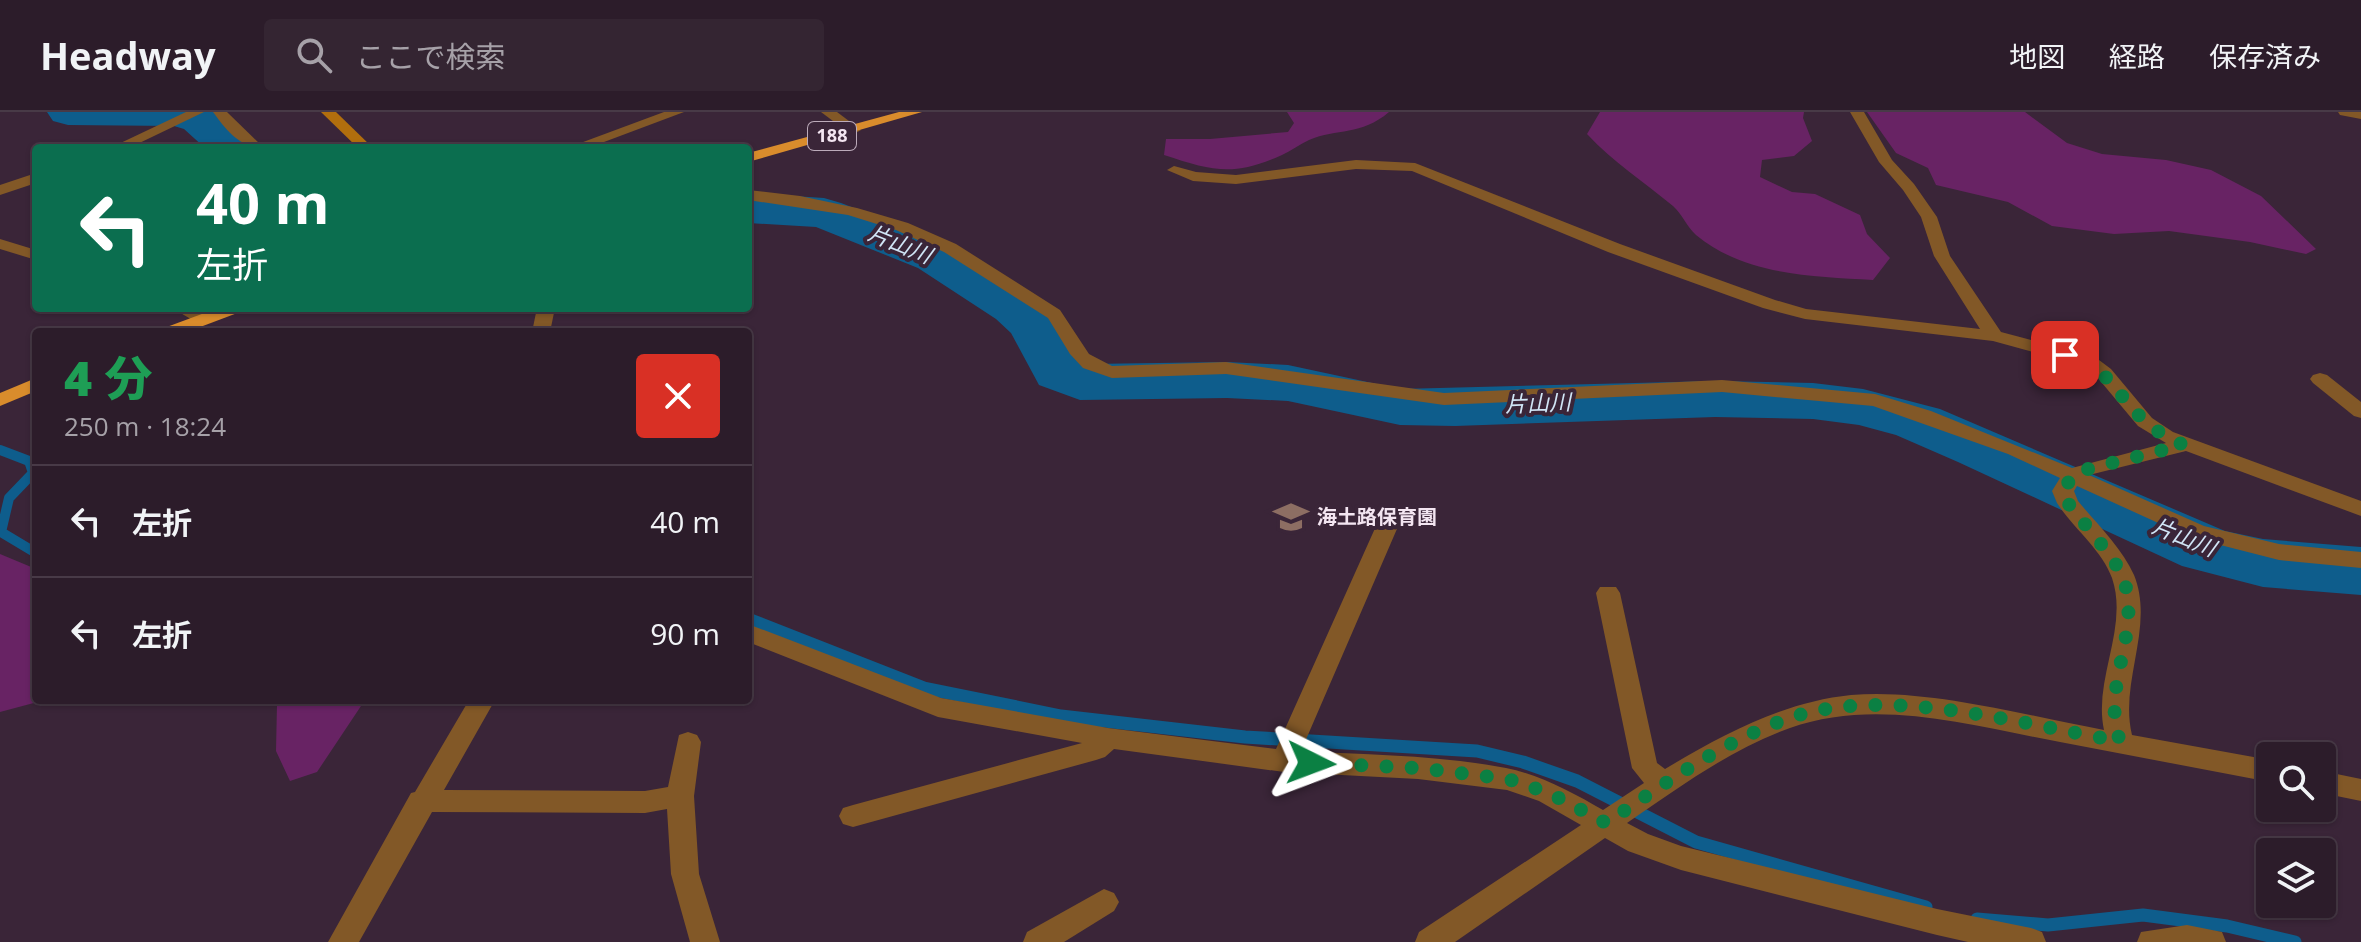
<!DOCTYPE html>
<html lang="ja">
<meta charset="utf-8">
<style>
body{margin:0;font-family:"Open Sans","Noto Sans JP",sans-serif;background:#342532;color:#f1f3f6;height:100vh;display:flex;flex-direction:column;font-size:30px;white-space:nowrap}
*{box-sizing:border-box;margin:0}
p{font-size:26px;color:#a6a1a8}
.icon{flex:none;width:44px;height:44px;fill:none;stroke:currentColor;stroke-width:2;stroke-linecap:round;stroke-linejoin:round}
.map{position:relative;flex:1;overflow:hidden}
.details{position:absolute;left:32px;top:216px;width:720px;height:376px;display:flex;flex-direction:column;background:#2c1c2a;border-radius:8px;box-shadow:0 2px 6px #0004,0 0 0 2px #483a47}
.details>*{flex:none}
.top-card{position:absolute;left:32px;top:32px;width:720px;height:168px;border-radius:8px;box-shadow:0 2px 6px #0004,0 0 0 2px #483a47;background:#0b6e4f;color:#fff;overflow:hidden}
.buttons{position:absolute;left:2256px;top:630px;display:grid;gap:16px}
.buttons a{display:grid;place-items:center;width:80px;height:80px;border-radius:8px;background:#2c1c2a;box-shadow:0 2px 6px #0004,0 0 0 2px #483a47;font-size:40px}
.pin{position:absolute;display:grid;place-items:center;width:68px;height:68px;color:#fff;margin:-34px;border-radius:16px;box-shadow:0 4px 12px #0006}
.me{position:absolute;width:88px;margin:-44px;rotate:93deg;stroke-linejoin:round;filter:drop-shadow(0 0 6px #0008)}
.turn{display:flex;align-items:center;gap:28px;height:168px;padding:0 32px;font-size:36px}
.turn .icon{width:104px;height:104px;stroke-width:2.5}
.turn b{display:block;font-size:56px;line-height:68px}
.round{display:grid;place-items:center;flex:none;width:84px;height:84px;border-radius:8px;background:#342532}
.headline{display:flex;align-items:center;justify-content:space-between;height:136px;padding:0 32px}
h1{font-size:48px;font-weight:800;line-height:60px;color:#1e9e55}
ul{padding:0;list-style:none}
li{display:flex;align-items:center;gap:24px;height:112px;padding:0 32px;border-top:2px solid #483a47}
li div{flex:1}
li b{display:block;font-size:30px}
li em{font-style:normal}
header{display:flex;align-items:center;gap:48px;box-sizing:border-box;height:112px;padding:0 40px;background:#2c1c2a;border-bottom:2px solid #483a47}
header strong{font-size:38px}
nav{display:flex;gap:44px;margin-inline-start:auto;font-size:28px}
.search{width:560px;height:72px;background:#342532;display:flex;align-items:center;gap:20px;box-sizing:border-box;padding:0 28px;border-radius:8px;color:#a6a1a8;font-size:30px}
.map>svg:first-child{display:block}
.green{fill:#682364}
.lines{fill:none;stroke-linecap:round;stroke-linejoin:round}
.stream-far1{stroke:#0e5d8c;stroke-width:10}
.stream{stroke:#0e5d8c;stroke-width:13}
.river{fill:#0e5d8c;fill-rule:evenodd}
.minor{fill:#825827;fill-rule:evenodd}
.secondary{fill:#b16e0d;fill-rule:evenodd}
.trunk{fill:#d98c2c;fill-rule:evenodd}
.route{stroke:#0b8043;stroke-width:14;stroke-dasharray:0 25.2}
.labels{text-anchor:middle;stroke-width:8;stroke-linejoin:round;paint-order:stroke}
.shield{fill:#3a2538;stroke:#bcabba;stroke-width:2}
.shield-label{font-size:18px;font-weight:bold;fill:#f3e5f1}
.poi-label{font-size:20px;font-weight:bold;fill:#f3e5f1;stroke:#3a2538;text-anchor:start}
.water-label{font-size:22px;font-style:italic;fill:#d1e6f7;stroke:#3a2538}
</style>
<header>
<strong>Headway</strong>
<div class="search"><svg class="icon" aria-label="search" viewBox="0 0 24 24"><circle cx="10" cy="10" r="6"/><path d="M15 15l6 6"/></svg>ここで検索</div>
<nav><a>地図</a><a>経路</a><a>保存済み</a></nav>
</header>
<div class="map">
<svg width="2361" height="830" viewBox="0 0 2361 830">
<rect width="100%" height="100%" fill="#3a2538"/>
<g class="green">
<path d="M 1287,0 L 1389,0 C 1361,24 1337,16 1309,28 C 1300,32 1291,39 1282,43 C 1233,65 1213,59 1164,43 L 1166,27 L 1210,27 L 1288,20 L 1294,11 Z"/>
<path d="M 1600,0 L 1804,0 L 1803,6 L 1812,29 L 1794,44 L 1762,48 L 1760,65 L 1792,80 L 1815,82 L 1860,103 L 1867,122 L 1890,146 L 1873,168 C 1812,164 1746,164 1696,123 C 1687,115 1682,102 1673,94 C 1644,70 1613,50 1587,22 Z"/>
<path d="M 1867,0 L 2025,0 L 2067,31 L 2102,42 L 2166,48 L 2211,58 L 2261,84 L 2316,137 L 2306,142 L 2250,130 L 2169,119 L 2114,122 L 2052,114 L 2008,90 L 1936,73 L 1928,56 L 1896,41 Z"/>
<path d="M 0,442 L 36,457 L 36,588 L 45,588 L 0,600 Z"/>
<path d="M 272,588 L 365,588 L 317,660 L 290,669 L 276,639 L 277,592 Z"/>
</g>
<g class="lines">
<path class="stream-far1" d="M 0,338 L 29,349 L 33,361 L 9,386 L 1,420 L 36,441"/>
<g class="stream">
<path d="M 748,507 L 924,576 L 1061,604 L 1245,625 L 1477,639 L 1523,650 L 1577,669 L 1696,730 L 1926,795"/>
<path d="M 1977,807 L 2048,813 L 2143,803 L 2227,814 L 2295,830"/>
</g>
<g class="river">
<path d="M 47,0 L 216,0 L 253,36 L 205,36 L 184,17 L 174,14 L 68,13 L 53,9 Z"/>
<path d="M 748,81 L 824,86 L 841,91 L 954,134 L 1034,183 L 1055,201 L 1083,250 L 1089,252 L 1227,250 L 1288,253 L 1400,277 L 1715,269 L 1813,271 L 1863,277 L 1940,297 L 2225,419 L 2263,427 L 2361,435 L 2361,483 L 2263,475 L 2182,454 L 1958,350 L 1896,323 L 1859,313 L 1813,307 L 1715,305 L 1455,314 L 1400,313 L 1288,289 L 1227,286 L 1080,288 L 1039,273 L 1011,221 L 996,207 L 918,156 L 816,115 L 748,111 Z"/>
</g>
<g class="minor">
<path d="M 186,0 L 204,0 L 129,36 L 110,36 Z"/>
<path d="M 213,0 L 227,0 L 264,36 C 240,36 227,19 213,0 Z"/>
<path d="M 664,0 L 684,0 L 588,36 L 567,36 Z"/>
<path d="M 821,0 L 837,0 L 861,18 L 854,22 L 849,21 Z"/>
<path d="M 1850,0 L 1864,0 L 1892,48 L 1914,72 L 1937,105 L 1950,144 L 2001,220 L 2095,245 L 2111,257 L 2152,306 L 2173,320 L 2361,389 L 2361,404 L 2186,339 L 2089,363 L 2204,414 L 2279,432 L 2361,440 L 2361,456 L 2279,448 L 2189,425 L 2077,374 L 2074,379 L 2078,389 C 2097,412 2122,436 2134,463 C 2155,515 2119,570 2132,623 L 2270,648 L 2270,670 C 2200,657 2130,643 2060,630 C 1973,614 1877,585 1790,616 C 1731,637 1678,676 1627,711 L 1648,722 L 1681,734 L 1937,797 L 2031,816 L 2042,820 L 2046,830 L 1968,830 L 1937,823 L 1681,758 L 1628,739 L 1605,726 L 1455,830 L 1415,830 L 1419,820 L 1581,713 L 1539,689 L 1507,678 L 1418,667 L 1284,660 L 1114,637 L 1105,645 L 1096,648 L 853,715 L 843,712 L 839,704 L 843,696 L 853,693 L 1082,631 L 938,605 L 748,530 L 748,512 L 941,586 L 1108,616 L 1276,637 L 1381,403 L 1384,398 L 1400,398 L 1403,403 L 1301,639 C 1369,643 1439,643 1506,656 C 1541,663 1573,681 1603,698 L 1644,671 L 1632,656 L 1596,481 L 1600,475 L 1616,475 L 1620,481 L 1657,651 L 1665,657 C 1722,623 1783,590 1851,583 C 1928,576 2027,604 2104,618 C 2093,567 2129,516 2112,466 C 2102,438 2073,416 2057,391 L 2052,379 L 2060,366 L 2008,342 L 1873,294 L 1722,280 L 1444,293 L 1226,262 L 1112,266 L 1083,256 L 1070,242 L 1048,206 L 944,140 L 896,118 L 848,103 L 748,88 L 748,78 L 800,84 L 857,96 L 908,111 L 956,132 L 1060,198 L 1089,242 L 1112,254 L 1226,250 L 1444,281 L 1722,268 L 1875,282 L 1931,299 L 2072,356 L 2166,331 L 2138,314 L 2097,265 L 2081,253 L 1993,229 L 1805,207 L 1763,196 L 1608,140 L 1412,59 L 1356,57 L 1236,72 L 1193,69 L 1167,58 L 1174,54 L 1196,60 L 1236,63 L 1356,48 L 1415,51 L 1620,132 L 1775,188 L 1806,197 L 1980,217 L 1934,144 L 1921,105 L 1903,78 L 1879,50 Z"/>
<path d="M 2338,0 L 2361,0 L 2361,7 L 2340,3 Z"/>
<path d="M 36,61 L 36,71 L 0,83 L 0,73 Z"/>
<path d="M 0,127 L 36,138 L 36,148 L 0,137 Z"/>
<path d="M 172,196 L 194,196 L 210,208 L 201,213 Z"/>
<path d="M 537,196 L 555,196 L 550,220 L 532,220 Z"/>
<path d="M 2320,261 L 2327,263 L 2361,290 L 2361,306 L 2354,304 L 2313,271 L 2310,267 L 2313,263 Z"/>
<path d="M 469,588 L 495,588 L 444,678 L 645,679 L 668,675 L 679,623 L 688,620 L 697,623 L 701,630 L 694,684 L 699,762 L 720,830 L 690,830 L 671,762 L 667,697 L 645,701 L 432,700 L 359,830 L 328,830 L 411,681 L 415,680 Z"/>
<path d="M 2322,659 L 2361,667 L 2361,689 L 2322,681 Z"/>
<path d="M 1104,777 L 1114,781 L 1119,790 L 1114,799 L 1064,830 L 1023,830 L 1027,820 Z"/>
<path d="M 2187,813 L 2222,820 L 2226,830 L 2137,830 L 2141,820 Z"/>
</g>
<path class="secondary" d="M 321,0 L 336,0 L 373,36 L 358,36 Z"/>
<g class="trunk">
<path d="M 899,0 L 922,0 L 748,50 L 748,41 Z"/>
<path d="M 218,196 L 243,196 L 240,200 L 187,220 L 161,220 L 164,216 Z"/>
<path d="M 36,266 L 36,279 L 0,294 L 0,281 Z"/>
</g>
</g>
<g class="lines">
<path class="route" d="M 1311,651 L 1418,656 L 1508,667 L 1549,681 L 1606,711 C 1663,673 1719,632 1784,608 C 1883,571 2018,612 2120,629 C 2100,575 2143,519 2123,466 C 2115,445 2082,410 2068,391 L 2063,379 L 2073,363 L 2084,358 L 2183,333 C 2171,326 2156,320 2146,310 C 2113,281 2113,257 2065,243"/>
</g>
<defs>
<g id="school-bare" transform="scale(2.76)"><path d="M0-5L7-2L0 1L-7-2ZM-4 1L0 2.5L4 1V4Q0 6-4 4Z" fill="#8d6e63" stroke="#3a2538" stroke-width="2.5" paint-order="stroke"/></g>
</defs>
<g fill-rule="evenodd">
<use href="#school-bare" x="1291" y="405"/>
</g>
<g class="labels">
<rect class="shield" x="808" y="10" width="48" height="28" rx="6"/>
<g class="shield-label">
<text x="832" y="30">188</text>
</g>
<g class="poi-label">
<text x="1317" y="412">海土路保育園</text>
</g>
<g class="water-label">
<text transform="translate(900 132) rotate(22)" y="8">片山川</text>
<text transform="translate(1538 291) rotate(-2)" y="8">片山川</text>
<text transform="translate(2184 425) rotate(22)" y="8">片山川</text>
</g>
</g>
</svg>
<div class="buttons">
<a><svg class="icon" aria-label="search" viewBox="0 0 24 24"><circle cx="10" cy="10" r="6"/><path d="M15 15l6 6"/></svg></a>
<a><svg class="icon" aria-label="layers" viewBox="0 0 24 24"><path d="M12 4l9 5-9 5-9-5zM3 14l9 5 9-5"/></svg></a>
</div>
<div class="pin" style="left:2065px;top:243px;background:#d93025"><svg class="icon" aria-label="arrive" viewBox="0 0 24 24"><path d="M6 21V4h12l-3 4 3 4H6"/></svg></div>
<svg class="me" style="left:1311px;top:651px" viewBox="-20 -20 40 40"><path d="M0-17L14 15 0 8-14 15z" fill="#0b8043" stroke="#fff" stroke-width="4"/></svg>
<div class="top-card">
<div class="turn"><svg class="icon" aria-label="left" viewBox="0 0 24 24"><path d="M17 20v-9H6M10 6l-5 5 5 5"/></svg><div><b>40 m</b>左折</div></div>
</div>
<section class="details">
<div class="headline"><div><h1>4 分</h1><p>250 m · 18:24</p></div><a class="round" style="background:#d93025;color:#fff"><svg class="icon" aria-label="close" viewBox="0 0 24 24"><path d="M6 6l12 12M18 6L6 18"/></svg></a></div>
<ul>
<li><svg class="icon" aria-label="left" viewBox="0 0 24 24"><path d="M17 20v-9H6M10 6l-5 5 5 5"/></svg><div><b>左折</b></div><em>40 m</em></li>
<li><svg class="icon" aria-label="left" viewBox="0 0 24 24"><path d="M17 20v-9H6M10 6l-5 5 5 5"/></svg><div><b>左折</b></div><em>90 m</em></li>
</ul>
</section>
</div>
